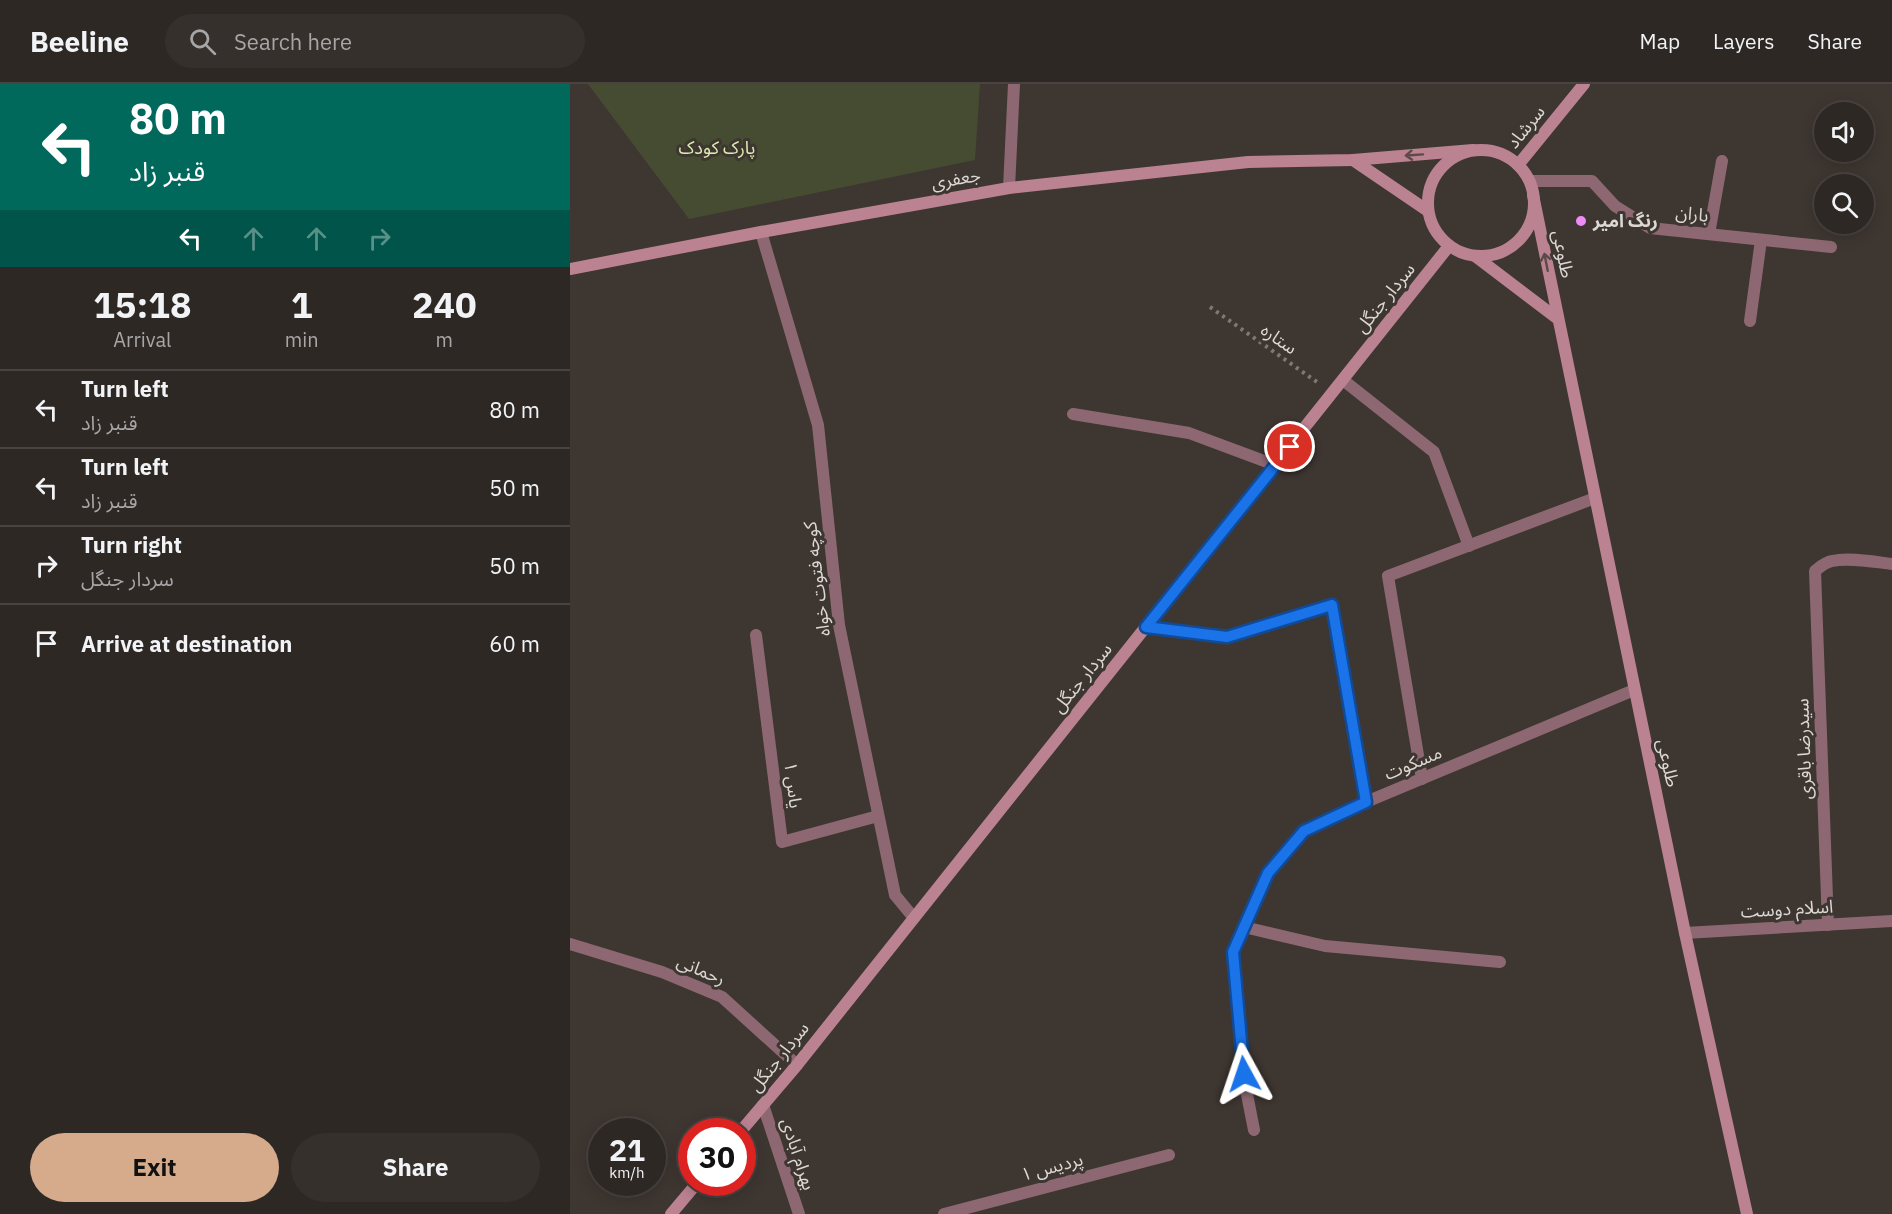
<!DOCTYPE html>
<meta charset="utf-8">
<style>
body{margin:0;font-family:"IBM Plex Sans","Noto Sans Arabic",sans-serif;background:#36302d;color:#f1f3f6;height:100vh;display:flex;flex-direction:column;font-size:22px;white-space:nowrap}
*{box-sizing:border-box;margin:0}
p{font-size:20px;color:#a7a6a7}
.icon{flex:none;width:33px;height:33px;fill:none;stroke:currentColor;stroke-width:2;stroke-linecap:round;stroke-linejoin:round}
.map{position:relative;flex:1;overflow:hidden}
.drawer{display:flex;flex-direction:column;background:#2e2825;width:570px}
.drawer>*{flex:none}
.guide{background:#00695c;color:#fff;overflow:hidden}
.tools{position:absolute;left:1244px;top:18px;display:grid;gap:12px}
.tools a{display:grid;place-items:center;width:60px;height:60px;border-radius:50%;background:#2e2825;box-shadow:0 3px 15px #0003,0 0 0 2px #494442;font-size:30px}
.speed{position:absolute;left:18px;top:1034px;display:flex;gap:12px;font-size:30px;font-weight:700;text-align:center}
.speed>*{display:grid;place-content:center;width:78px;height:78px;border-radius:50%;background:#2e2825;box-shadow:0 3px 15px #0003,0 0 0 2px #494442;line-height:1}
.speed small{font-size:15px;font-weight:400}
.speed .limit{border:9px solid #d22;background:#fff;color:#111}
.pin{position:absolute;display:grid;place-items:center;width:51px;height:51px;color:#fff;margin:-26px;border:3px solid #fff;border-radius:50%;box-shadow:0 2px 6px #0007}
.me{position:absolute;width:66px;margin:-33px;rotate:355deg;stroke-linejoin:round;filter:drop-shadow(0 0 4px #0008)}
.turn{display:flex;align-items:center;gap:21px;height:126px;padding:0 30px;font-size:27px}
.turn .icon{width:78px;height:78px;stroke-width:2.5}
.turn b{display:block;font-size:42px;line-height:51px}
.lanes{display:flex;align-items:center;height:57px;padding:0 30px;background:#0003;justify-content:center;gap:30px;direction:ltr}
.lanes .off{opacity:.35}
.eta{display:flex;justify-content:space-evenly;align-items:center;height:102px;text-align:center}
.eta b{font-size:36px;font-weight:700;line-height:42px}
.action{display:flex;gap:12px;margin-top:auto;padding:12px 30px}
.action a{flex:1;height:69px;border-radius:36px;background:#d6ab8b;color:#111;font-size:24px;font-weight:700;line-height:69px;text-align:center}
.action a+a{background:#36302d;color:#f1f3f6}
ul{padding:0;list-style:none}
li{display:flex;align-items:center;gap:18px;height:78px;padding:0 30px;border-top:2px solid #494442}
li div{flex:1}
li b{display:block;font-size:22px}
li em{font-style:normal}
header{display:flex;align-items:center;gap:36px;box-sizing:border-box;height:84px;padding:0 30px;background:#2e2825;border-bottom:2px solid #494442}
header strong{font-size:28px}
nav{display:flex;gap:33px;margin-inline-start:auto;font-size:21px}
.search{width:420px;height:54px;background:#36302d;display:flex;align-items:center;gap:15px;box-sizing:border-box;padding:0 21px;border-radius:33px;color:#a7a6a7;font-size:22px}
main{display:flex;flex:1;min-height:0}
.map>svg:first-child{display:block}
.green{fill:#464c32}
.lines{fill:none;stroke-linecap:round;stroke-linejoin:round}
.path{stroke:#7f7974;stroke-width:4;stroke-dasharray:3 4.5;stroke-linecap:butt}
.service{stroke:#8d6872;stroke-width:12}
.minor{stroke:#8d6872;stroke-width:12}
.secondary{stroke:#bb8292;stroke-width:12}
.oneway{stroke:#5d4949}
.route-casing{stroke:#114b97;stroke-width:15}
.route{stroke:#1a73e8;stroke-width:10}
.poi-dot{fill:#ee8bf8;stroke:#3e3631;stroke-width:2}
.labels{text-anchor:middle;stroke-width:6;stroke-linejoin:round;paint-order:stroke}
.street-label{font-size:18px;fill:#dcd8d4;stroke:#3e3631}
.park-label{font-size:18px;fill:#dcebb1;stroke:#3e3631}
.poi-label{font-size:18px;font-weight:bold;fill:#dcd8d4;stroke:#3e3631;text-anchor:start}
</style>
<header>
<strong>Beeline</strong>
<div class="search"><svg class="icon" aria-label="search" viewBox="0 0 24 24"><circle cx="10" cy="10" r="6"/><path d="M15 15l6 6"/></svg>Search here</div>
<nav><a>Map</a><a>Layers</a><a>Share</a></nav>
</header>
<main>
<section class="drawer">
<div class="guide">
<div class="turn"><svg class="icon" aria-label="left" viewBox="0 0 24 24"><path d="M17 20v-9H6M10 6l-5 5 5 5"/></svg><div><b>80 m</b>قنبر زاد</div></div>
<div class="lanes"><svg class="icon" aria-label="left" viewBox="0 0 24 24"><path d="M17 20v-9H6M10 6l-5 5 5 5"/></svg><svg class="icon off" aria-label="ahead" viewBox="0 0 24 24"><path d="M12 20V5M6 11l6-6 6 6"/></svg><svg class="icon off" aria-label="ahead" viewBox="0 0 24 24"><path d="M12 20V5M6 11l6-6 6 6"/></svg><svg class="icon off" aria-label="right" viewBox="0 0 24 24"><path d="M7 20v-9h11M14 6l5 5-5 5"/></svg></div>
</div>
<div class="eta">
<div><b>15:18</b><p>Arrival</p></div>
<div><b>1</b><p>min</p></div>
<div><b>240</b><p>m</p></div>
</div>
<ul>
<li><svg class="icon" aria-label="left" viewBox="0 0 24 24"><path d="M17 20v-9H6M10 6l-5 5 5 5"/></svg><div><b>Turn left</b><p>قنبر زاد</p></div><em>80 m</em></li>
<li><svg class="icon" aria-label="left" viewBox="0 0 24 24"><path d="M17 20v-9H6M10 6l-5 5 5 5"/></svg><div><b>Turn left</b><p>قنبر زاد</p></div><em>50 m</em></li>
<li><svg class="icon" aria-label="right" viewBox="0 0 24 24"><path d="M7 20v-9h11M14 6l5 5-5 5"/></svg><div><b>Turn right</b><p>سردار جنگل</p></div><em>50 m</em></li>
<li><svg class="icon" aria-label="arrive" viewBox="0 0 24 24"><path d="M6 21V4h12l-3 4 3 4H6"/></svg><div><b>Arrive at destination</b></div><em>60 m</em></li>
</ul>
<div class="action"><a>Exit</a><a>Share</a></div>
</section>
<div class="map">
<svg width="1322" height="1130" viewBox="0 0 1322 1130">
<rect width="100%" height="100%" fill="#3e3631"/>
<path class="green" d="M 18,0 L 410,0 L 405,76 L 119,135 Z"/>
<g class="lines">
<path class="path" d="M 640,223 L 747,298"/>
<g class="service">
<path d="M 773,296 L 864,368 L 899,462"/>
<path d="M 576,543 L 657,553 L 762,521 L 796,718"/>
<path d="M 852,695 L 818,492 L 1025,414"/>
</g>
<g class="minor">
<path d="M 960,97 L 1022,97 L 1045,122 L 1080,144 L 1261,163"/>
<path d="M 439,104 L 444,0"/>
<path d="M 191,148 L 248,341 L 269,541 L 325,811 L 344,834"/>
<path d="M 1139,150 L 1152,77"/>
<path d="M 1180,237 L 1191,156"/>
<path d="M 503,330 L 619,349 L 705,381"/>
<path d="M 186,551 L 212,758 L 308,732"/>
<path d="M 1258,841 L 1245,487 C 1250,483 1255,478 1262,477 C 1279,473 1305,478 1322,480"/>
<path d="M 674,843 L 755,862 L 930,878"/>
<path d="M 1115,849 L 1322,837"/>
<path d="M 0,860 L 92,888 L 152,913 L 227,981"/>
<path d="M 193,1021 L 229,1130"/>
<path d="M 684,1046 L 673,990 L 663,868 L 698,789 L 734,747 L 796,718 L 1064,606"/>
<path d="M 374,1130 L 599,1071"/>
</g>
<g class="secondary">
<circle cx="911" cy="119" r="53"/>
<path d="M 783,76 L 858,127"/>
<path d="M 948,81 L 1014,0"/>
<path d="M 963,111 L 1115,849 L 1177,1130"/>
<path d="M 905,172 L 988,235"/>
<path d="M 0,185 L 191,148 L 439,104 L 678,78 L 783,76 L 903,66"/>
<path d="M 171,1047 L 227,981 L 879,162"/>
<path d="M 101,1130 L 128,1098"/>
</g>
</g>
<defs><path id="oneway-shaft" d="M-6 0H5M1.5-3L5.5 0L1.5 3" fill="none" stroke-width="1.6" stroke-linecap="round" stroke-linejoin="round" transform="scale(1.5)"/></defs>
<g class="oneway">
<use href="#oneway-shaft" transform="translate(844 71) rotate(176)"/>
<use href="#oneway-shaft" transform="translate(976 178) rotate(-101)"/>
</g>
<g class="lines">
<g class="route-casing">
<path id="route" d="M 674,990 L 663,868 L 698,789 L 734,747 L 796,718 L 762,521 L 657,553 L 576,543 L 720,363"/>
</g>
<use href="#route" class="route"/>
</g>
<circle class="poi-dot" cx="1011" cy="137" r="6"/>
<g class="labels">
<g class="street-label">
<text transform="translate(956 43) rotate(-51)" y="6">سرشاد</text>
<text transform="translate(386 95) rotate(-10)" y="6">جعفری</text>
<text transform="translate(1122 130) rotate(6)" y="6">باران</text>
<text transform="translate(993 170) rotate(79)" y="6">طلوعی</text>
<text transform="translate(815 214) rotate(-51)" y="6">سردار جنگل</text>
<text transform="translate(709 255) rotate(35)" y="6">ستاره</text>
<text transform="translate(247 495) rotate(-97)" y="6">کوچه فتوت خواه</text>
<text transform="translate(512 594) rotate(-51)" y="6">سردار جنگل</text>
<text transform="translate(1234 665) rotate(-92)" y="6">سیدرضا باقری</text>
<text transform="translate(843 679) rotate(-23)" y="6">مسکوت</text>
<text transform="translate(1098 679) rotate(78)" y="6">طلوعی</text>
<text transform="translate(223 701) rotate(83)" y="6">یاس ۱</text>
<text transform="translate(1217 825) rotate(-3)" y="6">اسلام دوست</text>
<text transform="translate(131 886) rotate(23)" y="6">رحمانی</text>
<text transform="translate(209 973) rotate(-51)" y="6">سردار جنگل</text>
<text transform="translate(228 1070) rotate(72)" y="6">بهرام آبادی</text>
<text transform="translate(482 1083) rotate(-15)" y="6">پردیس ۱</text>
</g>
<g class="park-label">
<text x="147" y="70">پارک کودک</text>
</g>
<g class="poi-label">
<text x="1023" y="143">رنگ امیر</text>
</g>
</g>
</svg>
<div class="tools">
<a><svg class="icon" aria-label="sound" viewBox="0 0 24 24"><path d="M4 9h4l5-4v14l-5-4H4zM17 9q2 3 0 6"/></svg></a>
<a><svg class="icon" aria-label="search" viewBox="0 0 24 24"><circle cx="10" cy="10" r="6"/><path d="M15 15l6 6"/></svg></a>
</div>
<div class="speed"><div>21<small>km/h</small></div><div class="limit">30</div></div>
<div class="pin" style="left:720px;top:363px;background:#d93025"><svg class="icon" aria-label="arrive" viewBox="0 0 24 24"><path d="M6 21V4h12l-3 4 3 4H6"/></svg></div>
<svg class="me" style="left:674px;top:990px" viewBox="-20 -20 40 40"><path d="M0-17L14 15 0 8-14 15z" fill="#1a73e8" stroke="#fff" stroke-width="4"/></svg>
</div>
</main>
